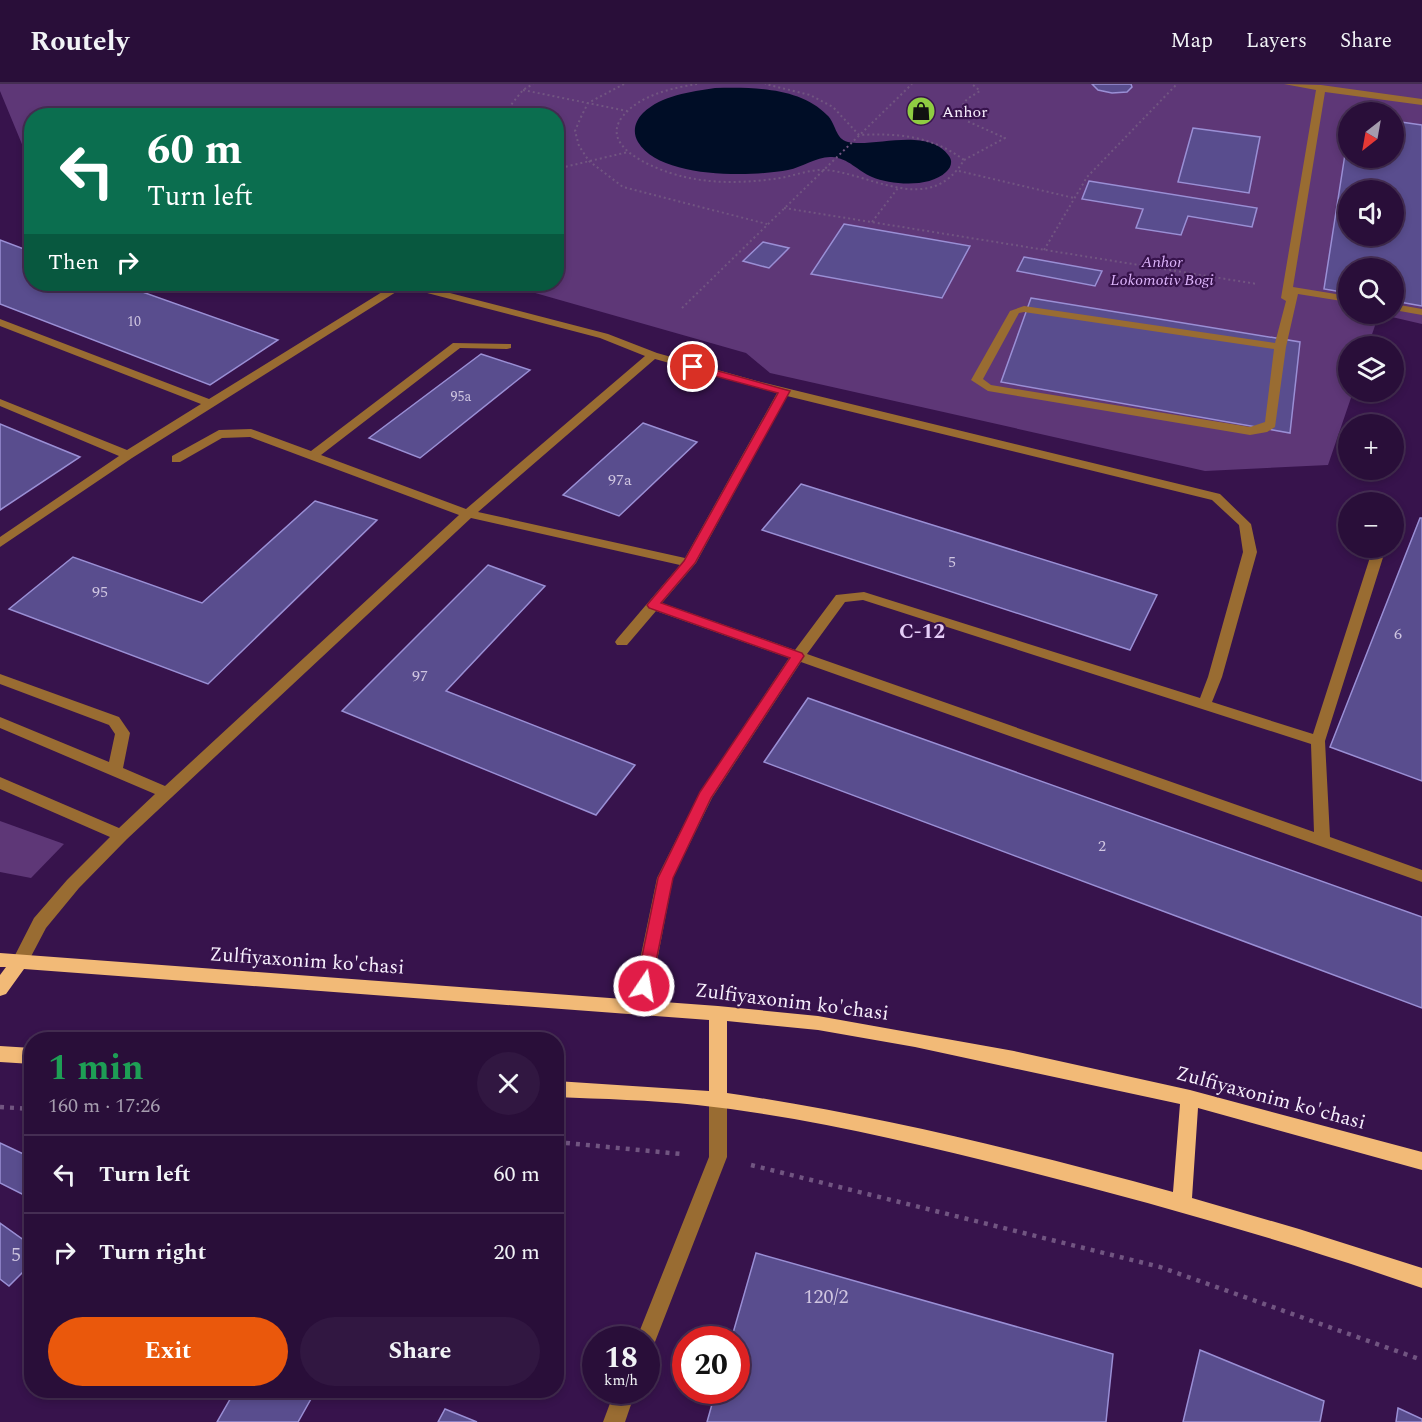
<!DOCTYPE html>
<meta charset="utf-8">
<style>
body{margin:0;font-family:Spectral,serif;background:#311741;color:#f1f3f6;height:100vh;display:flex;flex-direction:column;font-size:22px;white-space:nowrap}
*{box-sizing:border-box;margin:0}
p{font-size:20px;color:#a59cae}
.icon{flex:none;width:33px;height:33px;fill:none;stroke:currentColor;stroke-width:2;stroke-linecap:round;stroke-linejoin:round}
.map{position:relative;flex:1;overflow:hidden}
.drawer{position:absolute;left:24px;top:948px;width:540px;height:366px;display:flex;flex-direction:column;background:#290e39;border-radius:24px;box-shadow:0 3px 9px #0003,0 0 0 2px #452e53}
.drawer>*{flex:none}
.top-card{position:absolute;left:24px;top:24px;width:540px;height:183px;border-radius:24px;box-shadow:0 3px 9px #0003,0 0 0 2px #452e53;background:#0b6e4f;color:#fff;overflow:hidden}
.needle{width:39px;rotate:211deg}
.tools{position:absolute;left:1338px;top:18px;display:grid;gap:12px}
.tools a{display:grid;place-items:center;width:66px;height:66px;border-radius:50%;background:#290e39;box-shadow:0 3px 9px #0003,0 0 0 2px #452e53;font-size:30px}
.speed{position:absolute;left:582px;top:1242px;display:flex;gap:12px;font-size:30px;font-weight:700;text-align:center}
.speed>*{display:grid;place-content:center;width:78px;height:78px;border-radius:50%;background:#290e39;box-shadow:0 3px 9px #0003,0 0 0 2px #452e53;line-height:1}
.speed small{font-size:15px;font-weight:400}
.speed .limit{border:9px solid #d22;background:#fff;color:#111}
.pin{position:absolute;display:grid;place-items:center;width:51px;height:51px;color:#fff;margin:-26px;border:3px solid #fff;border-radius:50%;box-shadow:0 2px 6px #0007}
.me{position:absolute;width:66px;margin:-33px;rotate:12deg;stroke-linejoin:round;filter:drop-shadow(0 0 4px #0008)}
.turn{display:flex;align-items:center;gap:21px;height:126px;padding:0 24px;font-size:27px}
.turn .icon{width:78px;height:78px;stroke-width:2.5}
.turn b{display:block;font-size:42px;line-height:51px}
.then{display:flex;align-items:center;height:57px;padding:0 24px;background:#0003;gap:12px;font-size:22px}
.round{display:grid;place-items:center;flex:none;width:63px;height:63px;border-radius:32px;background:#311741}
.overview{display:flex;align-items:center;justify-content:space-between;height:102px;padding:0 24px}
h1{font-size:36px;font-weight:700;line-height:45px;color:#1e9e55}
.button{display:flex;gap:12px;margin-top:auto;padding:12px 24px}
.button a{flex:1;height:69px;border-radius:36px;background:#ea580c;color:#fff;font-size:24px;font-weight:700;line-height:69px;text-align:center}
.button a+a{background:#311741;color:#f1f3f6}
ul{padding:0;list-style:none}
li{display:flex;align-items:center;gap:18px;height:78px;padding:0 24px;border-top:2px solid #452e53}
li div{flex:1}
li b{display:block;font-size:22px}
li em{font-style:normal}
header{display:flex;align-items:center;gap:36px;box-sizing:border-box;height:84px;padding:0 30px;background:#290e39;border-bottom:2px solid #452e53}
header strong{font-size:28px}
nav{display:flex;gap:33px;margin-inline-start:auto;font-size:21px}
.map>svg:first-child{display:block}
.green{fill:#5e3777;fill-rule:evenodd}
.water{fill:#000d26}
.building{fill:#594d8e;stroke:#9a8fd5;stroke-width:1.5;fill-rule:evenodd}
.lines{fill:none;stroke-linecap:round;stroke-linejoin:round}
.path-far1{stroke:#715581;stroke-width:2;stroke-dasharray:2 3;stroke-linecap:butt}
.path{stroke:#715581;stroke-width:4.5;stroke-dasharray:4 6;stroke-linecap:butt}
.minor{fill:#996c32;fill-rule:evenodd}
.major{fill:#f2ba77;fill-rule:evenodd}
.route{fill:#e11d48;stroke:#92132f;stroke-width:1.5}
.labels{text-anchor:middle;stroke-width:4.5;stroke-linejoin:round;paint-order:stroke}
.far-number-label{font-size:14px;fill:#d0c6e1}
.far-poi-label{font-size:16px;fill:#f7effd;stroke:#37134c;text-anchor:start}
.far-park-label{font-size:16px;font-style:italic;fill:#ddb4fb;stroke:#37134c}
.number-label{font-size:16px;fill:#d0c6e1}
.street-label{font-size:20px;fill:#f7effd;stroke:#37134c}
.near-number-label{font-size:20px;fill:#d0c6e1}
.neighbourhood-label{font-size:21px;font-weight:bold;fill:#e6cef8;stroke:#37134c}
</style>
<header>
<strong>Routely</strong>
<nav><a>Map</a><a>Layers</a><a>Share</a></nav>
</header>
<div class="map">
<svg width="1422" height="1338" viewBox="0 0 1422 1338">
<rect width="100%" height="100%" fill="#37134c"/>
<g class="green">
<path d="M 0,0 L 1422,0 L 1422,240 L 1379,230 L 1368,262 L 1348,262 L 1348,308 L 1353,308 L 1328,381 L 1205,387 L 770,289 L 746,269 L 504,200 L 556,200 L 556,32 L 32,32 L 31,82 L 0,7 ZM 1348,28 L 1394,28 L 1394,74 L 1348,74 ZM 1348,106 L 1394,106 L 1394,152 L 1348,152 ZM 1348,184 L 1394,184 L 1394,230 L 1348,230 Z"/>
<path d="M 0,737 L 64,760 L 31,794 L 0,788 Z"/>
</g>
<path class="water" d="M 715,4 C 751,3 800,3 827,31 C 836,39 835,55 848,58 C 873,64 928,42 949,72 C 953,77 951,84 946,88 C 929,104 892,101 872,93 C 858,87 848,74 832,73 C 817,72 803,83 788,86 C 752,93 660,95 638,58 C 632,48 635,37 643,29 C 662,11 690,8 715,4 Z"/>
<g class="building">
<path d="M 1092,0 L 1131,0 L 1132,3 L 1127,8 L 1112,9 L 1098,6 Z"/>
<path d="M 925,22 L 934,26 L 934,29 L 917,33 L 908,28 L 912,23 Z"/>
<path d="M 1394,37 L 1422,41 L 1422,222 L 1394,217 L 1394,184 L 1348,184 L 1348,209 L 1324,205 L 1348,51 L 1348,74 L 1394,74 ZM 1348,106 L 1394,106 L 1394,152 L 1348,152 Z"/>
<path d="M 1193,44 L 1260,53 L 1249,109 L 1178,98 Z"/>
<path d="M 1089,97 L 1257,124 L 1252,143 L 1188,132 L 1181,151 L 1136,144 L 1143,125 L 1082,115 Z"/>
<path d="M 844,140 L 970,162 L 942,214 L 811,190 Z"/>
<path d="M 0,156 L 32,168 L 32,200 L 120,200 L 278,256 L 210,301 L 0,220 Z"/>
<path d="M 763,158 L 789,164 L 769,184 L 743,177 Z"/>
<path d="M 1024,173 L 1102,187 L 1095,202 L 1017,187 Z"/>
<path d="M 1031,214 L 1300,258 L 1290,349 L 1001,298 Z"/>
<path d="M 481,270 L 530,286 L 420,374 L 369,354 Z"/>
<path d="M 643,339 L 697,358 L 619,432 L 563,411 Z"/>
<path d="M 0,340 L 36,355 L 80,373 L 0,426 Z"/>
<path d="M 801,400 L 1157,511 L 1130,566 L 762,446 Z"/>
<path d="M 315,417 L 377,436 L 208,600 L 9,525 L 73,473 L 202,519 Z"/>
<path d="M 1420,434 L 1422,434 L 1422,697 L 1330,663 Z"/>
<path d="M 488,481 L 545,502 L 446,607 L 635,681 L 596,731 L 342,627 Z"/>
<path d="M 808,614 L 1422,833 L 1422,924 L 764,678 Z"/>
<path d="M 0,1059 L 32,1074 L 32,1115 L 0,1099 Z"/>
<path d="M 0,1139 L 32,1162 L 32,1179 L 9,1202 L 0,1195 Z"/>
<path d="M 756,1169 L 1113,1270 L 1106,1338 L 707,1338 L 716,1306 L 736,1306 L 736,1256 L 731,1256 Z"/>
<path d="M 1200,1266 L 1324,1317 L 1320,1338 L 1183,1338 Z"/>
<path d="M 226,1306 L 316,1306 L 298,1338 L 217,1338 L 233,1310 Z"/>
<path d="M 1398,1324 L 1422,1335 L 1422,1338 L 1396,1338 Z"/>
<path d="M 445,1325 L 477,1338 L 438,1338 Z"/>
</g>
<g class="lines">
<g class="path-far1">
<path d="M 624,0 L 588,19 L 581,33 L 575,47 L 579,62 L 589,77 L 623,103 L 767,140"/>
<path d="M 697,0 C 672,4 640,11 623,32 C 594,67 672,92 695,95 C 723,100 753,98 781,94 C 796,91 811,85 826,86 C 872,90 930,133 964,76 C 932,52 898,49 859,51 L 833,23 L 810,11 L 765,0"/>
<path d="M 523,6 L 627,27"/>
<path d="M 502,32 L 523,6 L 533,0"/>
<path d="M 964,76 L 1005,54 L 967,37 L 962,22 L 967,15 L 980,7 L 972,0"/>
<path d="M 556,85 L 628,68"/>
<path d="M 959,87 L 1074,114"/>
<path d="M 784,124 L 1257,200"/>
<path d="M 872,138 L 898,104"/>
<path d="M 1044,166 L 1087,93 L 1177,0"/>
<path d="M 682,224 L 912,0"/>
</g>
<g class="path">
<path d="M 0,1023 L 32,1025"/>
<path d="M 556,1058 L 681,1070"/>
<path d="M 751,1081 L 1160,1183 L 1422,1276"/>
</g>
<g class="minor">
<path d="M 1284,0 L 1321,1 L 1422,15 L 1422,21 L 1325,8 L 1293,203 L 1348,212 L 1348,218 L 1298,210 L 1286,263 L 1275,343 L 1267,348 L 1250,351 L 988,307 L 971,296 L 1010,227 L 1024,222 L 1275,259 L 1286,217 L 1281,214 L 1316,6 ZM 1024,228 L 1274,265 L 1265,338 L 1250,343 L 991,301 L 983,295 L 1019,229 Z"/>
<path d="M 317,200 L 337,200 C 333,205 321,205 317,200 Z"/>
<path d="M 395,200 L 415,200 L 608,250 L 657,269 L 757,297 L 1220,410 L 1251,440 L 1257,468 L 1222,593 L 1212,618 L 1313,650 L 1373,464 L 1386,464 L 1325,657 L 1330,753 L 1422,786 L 1422,798 L 801,578 L 712,714 L 673,794 L 648,924 L 645,929 L 639,931 L 633,929 L 630,924 L 657,794 L 700,708 L 789,574 L 656,527 L 627,561 L 617,561 L 615,558 L 617,555 L 680,481 L 471,434 L 127,755 L 79,804 L 46,844 L 26,882 L 20,884 L 14,882 L 12,877 L 34,834 L 67,796 L 110,753 L 0,705 L 0,693 L 119,744 L 155,710 L 0,644 L 0,633 L 109,678 L 115,650 L 109,641 L 0,600 L 0,590 L 119,633 L 130,649 L 123,684 L 165,702 L 459,431 L 250,353 L 222,354 L 180,378 L 172,378 L 172,372 L 219,346 L 251,345 L 311,367 L 453,259 L 511,260 L 511,264 L 507,265 L 460,264 L 321,371 L 466,425 L 645,272 L 600,254 L 404,203 L 132,374 L 0,463 L 0,453 L 119,372 L 0,322 L 0,315 L 127,366 L 201,320 L 0,242 L 0,235 L 209,315 ZM 655,275 L 777,309 L 685,474 L 478,428 ZM 787,312 L 1212,416 L 1239,441 L 1243,468 L 1208,593 L 1200,614 L 864,508 L 836,511 L 795,566 L 662,519 L 696,479 ZM 863,516 L 1311,660 L 1314,748 L 807,570 L 845,518 Z"/>
<path d="M 1394,220 L 1422,225 L 1422,231 L 1394,226 Z"/>
<path d="M 718,1007 L 724,1009 L 727,1015 L 727,1073 L 653,1263 L 646,1266 L 646,1256 L 636,1256 L 709,1073 L 709,1015 L 712,1009 Z"/>
<path d="M 615,1306 L 636,1306 L 625,1338 L 603,1338 Z"/>
</g>
<g class="major">
<path d="M 0,869 L 718,922 L 818,932 L 1014,967 L 1190,1006 L 1422,1068 L 1422,1086 L 1198,1024 L 1192,1114 L 1299,1145 L 1422,1184 L 1422,1204 C 1290,1158 1157,1120 1022,1086 C 915,1059 806,1033 697,1021 C 650,1016 603,1015 556,1013 L 556,997 L 709,1007 L 709,936 L 24,885 L 6,910 L 0,912 L 0,891 L 6,883 L 0,883 ZM 727,937 L 818,946 L 915,963 L 1180,1020 L 1173,1108 C 1026,1068 878,1031 727,1009 Z"/>
<path d="M 0,962 L 32,964 L 32,980 L 0,978 Z"/>
</g>
</g>
<path class="route" d="M 693,280 L 790,307 L 695,479 L 661,519 L 802,569 L 804,572 L 711,714 L 673,794 L 651,902 L 649,907 L 644,908 L 638,907 L 636,902 L 658,794 L 700,708 L 790,574 L 649,524 L 647,521 L 684,477 L 778,309 L 689,285 L 689,281 Z"/>
<defs>
<g id="shop-disc" transform="scale(1.5)"><circle r="9.5" fill="#8fcd42" stroke="#37134c"/><path d="M-5-2.5h2.3a2.7 3.5 0 0 1 5.4 0H5L5.5 6h-11ZM-1.5-2.5h3a1.5 2.3 0 0 0-3 0Z" fill="#111"/></g>
</defs>
<g fill-rule="evenodd">
<use href="#shop-disc" x="921" y="27"/>
</g>
<g class="labels">
<g class="far-number-label">
<text x="134" y="242">10</text>
<text x="461" y="317">95а</text>
</g>
<g class="far-poi-label">
<text x="942" y="33">Anhor</text>
</g>
<g class="far-park-label">
<text x="1162" y="183">Anhor<tspan x="1162" dy="18">Lokomotiv Bogi</tspan></text>
</g>
<g class="number-label">
<text x="620" y="401">97а</text>
<text x="952" y="483">5</text>
<text x="100" y="513">95</text>
<text x="1398" y="555">6</text>
<text x="420" y="597">97</text>
<text x="1102" y="767">2</text>
</g>
<g class="street-label">
<text transform="translate(307 876) rotate(4)" y="7">Zulfiyaxonim ko'chasi</text>
<text transform="translate(792 917) rotate(7)" y="7">Zulfiyaxonim ko'chasi</text>
<text transform="translate(1271 1013) rotate(15)" y="7">Zulfiyaxonim ko'chasi</text>
</g>
<g class="near-number-label">
<text x="16" y="1177">5</text>
<text x="826" y="1219">120/2</text>
</g>
<g class="neighbourhood-label">
<text x="922" y="554">C-12</text>
</g>
</g>
</svg>
<div class="tools">
<a><svg class="needle" viewBox="-14 -14 28 28"><path d="M0-13l5 13h-10z" fill="#e53935"/><path d="M0 13l5-13h-10z" fill="#a59cae"/></svg></a>
<a><svg class="icon" aria-label="sound" viewBox="0 0 24 24"><path d="M4 9h4l5-4v14l-5-4H4zM17 9q2 3 0 6"/></svg></a>
<a><svg class="icon" aria-label="search" viewBox="0 0 24 24"><circle cx="10" cy="10" r="6"/><path d="M15 15l6 6"/></svg></a>
<a><svg class="icon" aria-label="layers" viewBox="0 0 24 24"><path d="M12 4l9 5-9 5-9-5zM3 14l9 5 9-5"/></svg></a>
<a>+</a>
<a>−</a>
</div>
<div class="speed"><div>18<small>km/h</small></div><div class="limit">20</div></div>
<div class="pin" style="left:693px;top:283px;background:#d93025"><svg class="icon" aria-label="arrive" viewBox="0 0 24 24"><path d="M6 21V4h12l-3 4 3 4H6"/></svg></div>
<svg class="me" style="left:644px;top:902px" viewBox="-20 -20 40 40"><circle r="17" fill="#e11d48" stroke="#fff" stroke-width="3"/><path d="M0-11L8 9 0 5-8 9z" fill="#fff"/></svg>
<div class="top-card">
<div class="turn"><svg class="icon" aria-label="left" viewBox="0 0 24 24"><path d="M17 20v-9H6M10 6l-5 5 5 5"/></svg><div><b>60 m</b>Turn left</div></div>
<div class="then">Then<svg class="icon" aria-label="right" viewBox="0 0 24 24"><path d="M7 20v-9h11M14 6l5 5-5 5"/></svg></div>
</div>
<section class="drawer">
<div class="overview"><div><h1>1 min</h1><p>160 m · 17:26</p></div><a class="round"><svg class="icon" aria-label="close" viewBox="0 0 24 24"><path d="M6 6l12 12M18 6L6 18"/></svg></a></div>
<ul>
<li><svg class="icon" aria-label="left" viewBox="0 0 24 24"><path d="M17 20v-9H6M10 6l-5 5 5 5"/></svg><div><b>Turn left</b></div><em>60 m</em></li>
<li><svg class="icon" aria-label="right" viewBox="0 0 24 24"><path d="M7 20v-9h11M14 6l5 5-5 5"/></svg><div><b>Turn right</b></div><em>20 m</em></li>
</ul>
<div class="button"><a>Exit</a><a>Share</a></div>
</section>
</div>
